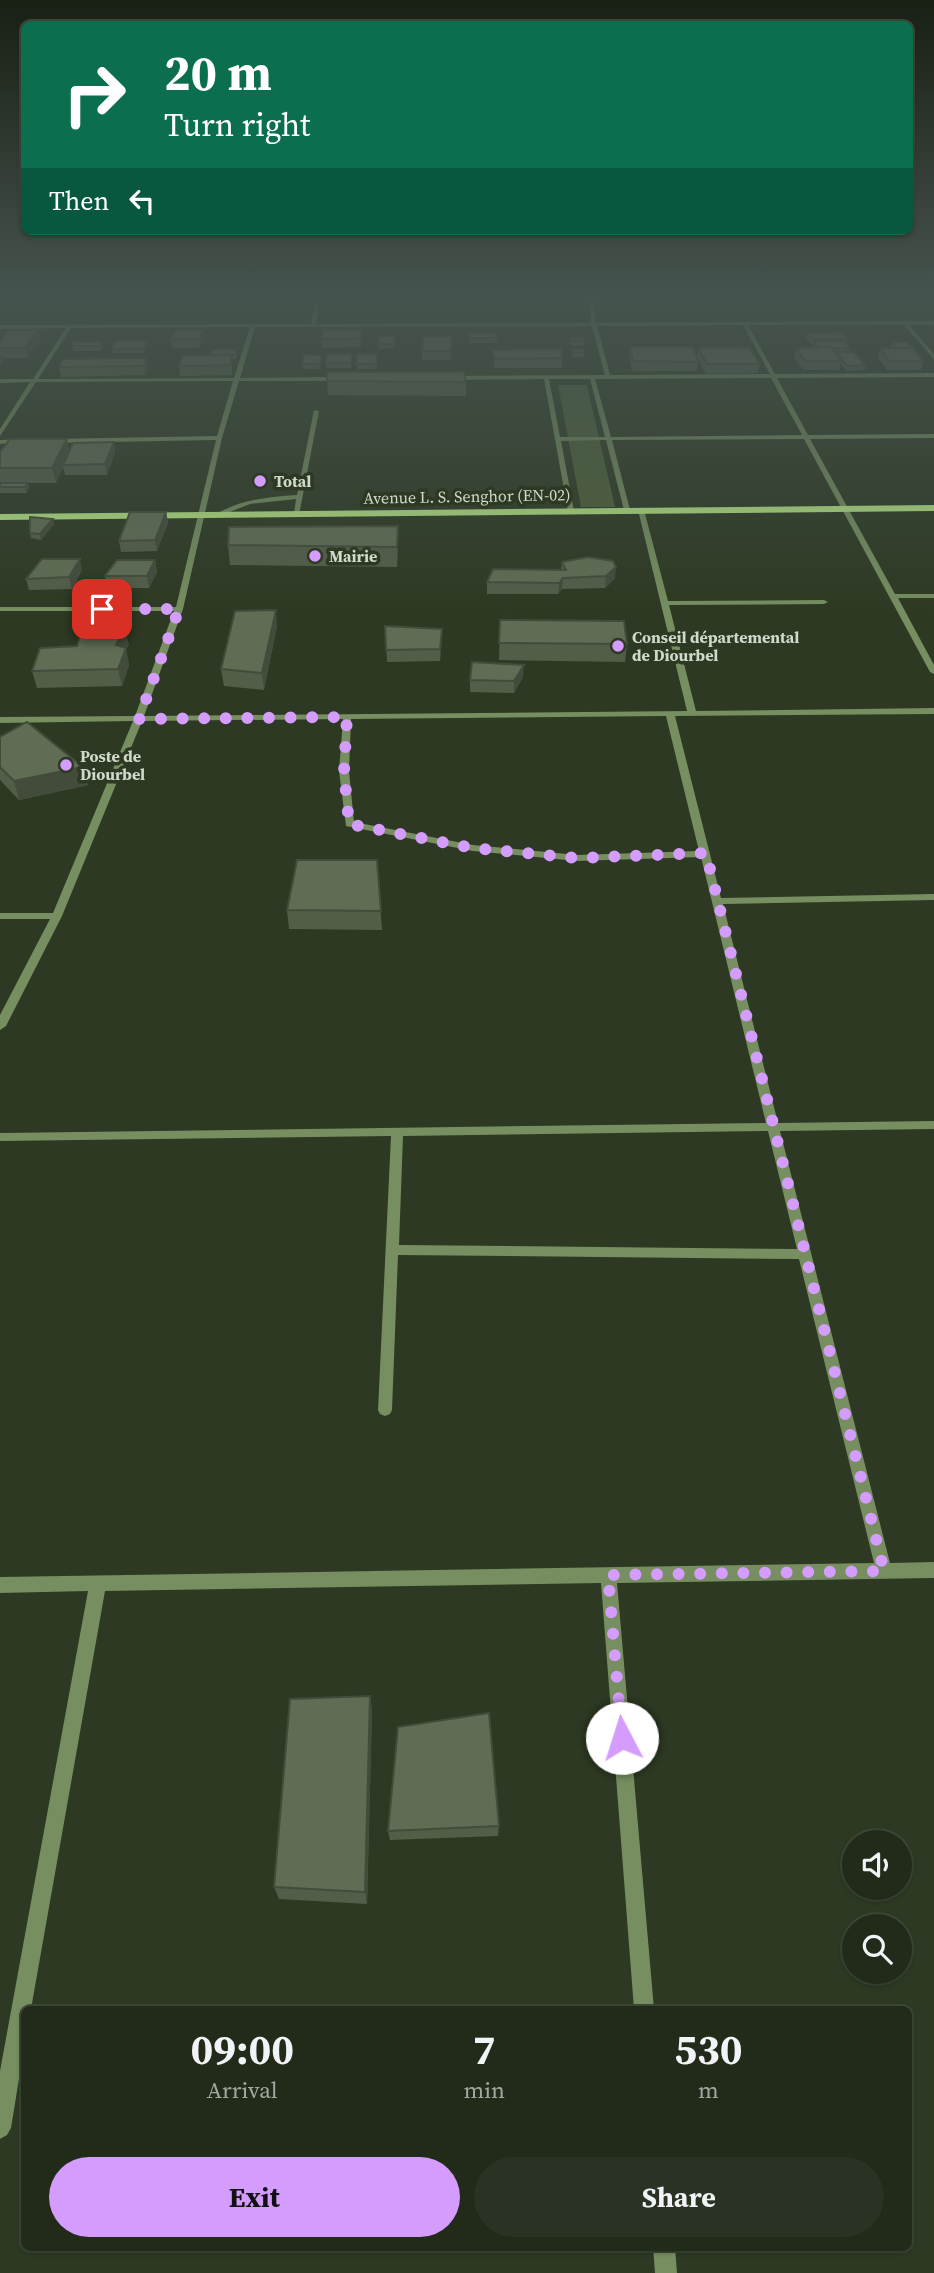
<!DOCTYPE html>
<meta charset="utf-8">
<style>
body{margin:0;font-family:"Source Serif 4",serif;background:#2a3323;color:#f1f3f6;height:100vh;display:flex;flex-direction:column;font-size:26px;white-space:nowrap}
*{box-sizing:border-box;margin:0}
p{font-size:23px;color:#a2a7a2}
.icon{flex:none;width:38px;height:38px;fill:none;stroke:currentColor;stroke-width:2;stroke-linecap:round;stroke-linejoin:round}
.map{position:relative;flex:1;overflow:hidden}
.sheet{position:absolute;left:21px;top:2006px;width:891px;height:245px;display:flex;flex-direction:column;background:#222b1a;border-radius:10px;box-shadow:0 2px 5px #0004,0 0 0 2px #3f4739}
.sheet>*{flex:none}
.top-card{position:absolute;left:21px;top:21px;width:892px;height:214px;border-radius:10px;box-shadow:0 2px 5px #0004,0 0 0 2px #3f4739;background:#0b6e4f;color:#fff;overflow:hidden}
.controls{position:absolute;left:842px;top:1830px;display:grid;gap:14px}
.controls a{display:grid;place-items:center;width:70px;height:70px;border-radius:50%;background:#222b1a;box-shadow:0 2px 5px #0004,0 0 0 2px #3f4739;font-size:35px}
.pin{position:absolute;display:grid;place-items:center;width:60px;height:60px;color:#fff;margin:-30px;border-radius:14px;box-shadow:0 4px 10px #0006}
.me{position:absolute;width:77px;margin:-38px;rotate:355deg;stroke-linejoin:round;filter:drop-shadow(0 0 5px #0008)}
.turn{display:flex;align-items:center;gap:24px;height:147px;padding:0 28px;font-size:32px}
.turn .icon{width:91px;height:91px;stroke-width:2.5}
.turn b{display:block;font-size:49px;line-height:60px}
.then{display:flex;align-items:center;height:66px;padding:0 28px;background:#0003;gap:14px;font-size:26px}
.eta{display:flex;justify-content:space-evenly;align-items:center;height:119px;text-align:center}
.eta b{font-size:42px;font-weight:700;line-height:49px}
.primary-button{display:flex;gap:14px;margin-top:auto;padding:14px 28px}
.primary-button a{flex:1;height:80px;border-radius:42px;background:#d49cfc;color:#111;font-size:28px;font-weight:700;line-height:80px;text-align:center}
.primary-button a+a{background:#2a3323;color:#f1f3f6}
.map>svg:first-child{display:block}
.green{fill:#4d6039}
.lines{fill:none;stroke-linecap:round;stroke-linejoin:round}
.minor{fill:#768e60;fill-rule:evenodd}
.major{fill:#b7e885;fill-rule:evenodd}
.wall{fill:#535e48}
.shaded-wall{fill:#434c3b}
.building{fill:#606d54;stroke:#434c3b;stroke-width:2}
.route{stroke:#d49cfc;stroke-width:12;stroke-dasharray:0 21.6}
.poi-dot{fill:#d49cfc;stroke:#2d3922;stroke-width:2.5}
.labels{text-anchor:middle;stroke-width:7;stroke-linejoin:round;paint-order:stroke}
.far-poi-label{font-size:16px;font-weight:bold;fill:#d1d9cb;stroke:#2d3922;text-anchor:start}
.far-street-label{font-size:16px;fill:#d1d9cb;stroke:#2d3922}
</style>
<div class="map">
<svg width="934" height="2273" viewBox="0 0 934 2273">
<rect width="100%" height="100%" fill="#2d3922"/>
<path class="green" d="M 558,385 L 587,385 L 615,507 L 581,507 Z"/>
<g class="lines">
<g class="minor">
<path d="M 592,301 L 594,302 L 596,323 L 934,321 L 934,325 L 909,325 L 934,354 L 934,359 L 904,325 L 748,325 L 775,374 L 934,373 L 934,377 L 777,378 L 808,435 L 934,434 L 934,438 L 810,439 L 895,594 L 934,594 L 934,598 L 898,598 L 934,665 L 934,674 L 930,672 L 804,439 L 612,440 L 630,510 L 627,512 L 624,510 L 606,440 L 561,441 L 574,511 L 571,513 L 568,511 L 544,379 L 448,380 L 445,378 L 448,376 L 605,375 L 592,326 L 255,327 L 240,378 L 343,377 L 346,379 L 343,381 L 239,381 L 222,438 L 183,609 L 144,716 L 687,711 L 638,510 L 641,508 L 644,510 L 668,601 L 824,600 L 828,602 L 824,604 L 669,605 L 696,711 L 934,708 L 934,714 L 675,716 L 721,898 L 934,894 L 934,900 L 723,904 L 778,1123 L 934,1121 L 934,1129 L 780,1131 L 890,1563 L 934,1562 L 934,1578 L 617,1583 L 654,2009 L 634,2009 L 601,1583 L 105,1591 L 31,2009 L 24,2009 L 24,2048 L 11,2128 L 7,2135 L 0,2139 L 0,2071 L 88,1591 L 0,1593 L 0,1577 L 874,1563 L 799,1259 L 398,1255 L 392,1410 L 390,1414 L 385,1416 L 380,1414 L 378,1410 L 391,1136 L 0,1141 L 0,1133 L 766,1123 L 701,857 L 577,861 L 473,851 L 346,826 L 339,771 L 343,719 L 142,721 L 62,916 L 6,1026 L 0,1030 L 0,1015 L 50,919 L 0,919 L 0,913 L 53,913 L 133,721 L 0,723 L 0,717 L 135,716 L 174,611 L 0,611 L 0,607 L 176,607 L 216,440 L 53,443 L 50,441 L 53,439 L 217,436 L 233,381 L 36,382 L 0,436 L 0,429 L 30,382 L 0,383 L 0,379 L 33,379 L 66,328 L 0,329 L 0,325 L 311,324 L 315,305 L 317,304 L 319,305 L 316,324 L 591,323 L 590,302 ZM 743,325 L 770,374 L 610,375 L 597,326 ZM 250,327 L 234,378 L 38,379 L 71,328 ZM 771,378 L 802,435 L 611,437 L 595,379 ZM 549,379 L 590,379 L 605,437 L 560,437 ZM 666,716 L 699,851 L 577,855 L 473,845 L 354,822 L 349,771 L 351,719 ZM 768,1131 L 797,1249 L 399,1245 L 403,1136 Z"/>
<path d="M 314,410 L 319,411 L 299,515 L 294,514 L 296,499 L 250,504 L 222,515 L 218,515 L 218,513 C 243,499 269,497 297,495 Z"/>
<path d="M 0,440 L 24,439 L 27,441 L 0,444 Z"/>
<path d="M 653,2247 L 675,2247 L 677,2273 L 655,2273 Z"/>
</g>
<path class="major" d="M 934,505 L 934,511 L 0,520 L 0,514 Z"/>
</g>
<g class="wall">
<path d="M 469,333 L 497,338 L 497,343 L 470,343 Z"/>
<path d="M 807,333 L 847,339 L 846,343 L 850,349 L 850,352 L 865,365 L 865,370 L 846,371 L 840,363 L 839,370 L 803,370 L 794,357 L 796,348 L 814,347 L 813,344 L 811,344 L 806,337 Z"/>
<path d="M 378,336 L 395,336 L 395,348 L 379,349 Z"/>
<path d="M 570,338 L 584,341 L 584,346 L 572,346 L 570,342 Z"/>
<path d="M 40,339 L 27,358 L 3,358 L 3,360 L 0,365 L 0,341 Z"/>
<path d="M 171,339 L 205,339 L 200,348 L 172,348 Z"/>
<path d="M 321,339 L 362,339 L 361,347 L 322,348 Z"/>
<path d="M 102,342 L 103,347 L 101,351 L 73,351 L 72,346 Z"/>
<path d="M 892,342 L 923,361 L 921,370 L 887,370 L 878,358 L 880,348 L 892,348 L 891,347 Z"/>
<path d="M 452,345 L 451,360 L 422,360 L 422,351 Z"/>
<path d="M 148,346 L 144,353 L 113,353 L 112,349 Z"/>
<path d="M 630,347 L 698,362 L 697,371 L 632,371 L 629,356 Z"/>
<path d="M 698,348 L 760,364 L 758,373 L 706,374 L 697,357 Z"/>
<path d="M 572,349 L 584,352 L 584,357 L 573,357 L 571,354 Z"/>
<path d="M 493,350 L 562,358 L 562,368 L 494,368 Z"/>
<path d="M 237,354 L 236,359 L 232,359 L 232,375 L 180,376 L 179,366 L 211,355 Z"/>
<path d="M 377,354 L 377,369 L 357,369 L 356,364 Z"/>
<path d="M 146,358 L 148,368 L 145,375 L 61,377 L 59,367 Z"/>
<path d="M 352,359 L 351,368 L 327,368 L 326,363 Z"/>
<path d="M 321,360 L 320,369 L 303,369 L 302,364 Z"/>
<path d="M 327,381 L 466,382 L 466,396 L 328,395 Z"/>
<path d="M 114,442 L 115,452 L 107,475 L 65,475 L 63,467 L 56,483 L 28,483 L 29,488 L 26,493 L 0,493 L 0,452 L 69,451 Z"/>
<path d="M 166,512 L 168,523 L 157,551 L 121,552 L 119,541 Z"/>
<path d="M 53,519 L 54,524 L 41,540 L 31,538 L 30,533 Z"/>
<path d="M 228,545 L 398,546 L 397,567 L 230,565 Z"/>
<path d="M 155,560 L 157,572 L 149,588 L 108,588 L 105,576 Z"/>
<path d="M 562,562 L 615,578 L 605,588 L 562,589 L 558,594 L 487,594 L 487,582 L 561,570 Z"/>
<path d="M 82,570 L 72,589 L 29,590 L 26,579 Z"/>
<path d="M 500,620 L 627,644 L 625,662 L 499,660 Z"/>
<path d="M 277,626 L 264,690 L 224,686 L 221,669 Z"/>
<path d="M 385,626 L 442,629 L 440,661 L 387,662 Z"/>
<path d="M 129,645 L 126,649 L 129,665 L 122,686 L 37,688 L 32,671 Z"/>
<path d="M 523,677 L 514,693 L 470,692 L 470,680 Z"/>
<path d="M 0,737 L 83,767 L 88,785 L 19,800 L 0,780 Z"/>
<path d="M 377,860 L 382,930 L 289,929 L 287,910 Z"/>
<path d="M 370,1696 L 372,1711 L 367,1904 L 279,1899 L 274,1887 Z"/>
<path d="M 499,1826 L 498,1836 L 390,1840 L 388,1831 Z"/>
<path d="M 317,2247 L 369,2247 L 320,2250 Z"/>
</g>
<g class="shaded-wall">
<path d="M 38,330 L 40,339 L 27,358 L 25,348 Z"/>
<path d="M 204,330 L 205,339 L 200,348 L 199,339 Z"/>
<path d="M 147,341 L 148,346 L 144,353 L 143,349 Z"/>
<path d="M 2,355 L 3,360 L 0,365 L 0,359 Z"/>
<path d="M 146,358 L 148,368 L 145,375 L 144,366 Z"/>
<path d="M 67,439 L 70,454 L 63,465 L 63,467 L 56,483 L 52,468 Z"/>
<path d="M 114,442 L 115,452 L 107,475 L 105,464 Z"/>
<path d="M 28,483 L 29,488 L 26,493 L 25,487 Z"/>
<path d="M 166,512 L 168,523 L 157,551 L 155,540 Z"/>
<path d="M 53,519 L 54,524 L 41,540 L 40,534 Z"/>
<path d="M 398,526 L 398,546 L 397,567 L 397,547 Z"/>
<path d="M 80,559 L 82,570 L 72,589 L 69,577 Z"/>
<path d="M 155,560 L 157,572 L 149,588 L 147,576 Z"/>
<path d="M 616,567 L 615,578 L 605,588 L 606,576 Z"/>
<path d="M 563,578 L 562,589 L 558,594 L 559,583 Z"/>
<path d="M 276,610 L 277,626 L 264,690 L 262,673 Z"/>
<path d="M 125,628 L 129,645 L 126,649 L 129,665 L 122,686 L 118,669 L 116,645 Z"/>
<path d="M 442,629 L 442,641 L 440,661 L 440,649 Z"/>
<path d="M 524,665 L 523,677 L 514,693 L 514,681 Z"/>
<path d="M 83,767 L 88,785 L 19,800 L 14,781 Z"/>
<path d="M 370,1696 L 372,1711 L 367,1904 L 365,1892 Z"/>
</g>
<g class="building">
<path d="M 176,329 L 204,330 L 199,339 L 171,339 Z"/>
<path d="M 8,330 L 38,330 L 25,348 L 0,348 L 0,341 Z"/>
<path d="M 323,330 L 361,330 L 360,338 L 321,339 Z"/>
<path d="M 842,332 L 847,339 L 812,339 L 807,333 Z"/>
<path d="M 469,333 L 496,333 L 497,338 L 470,338 Z"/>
<rect x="378" y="336" width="17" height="8"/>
<path d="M 424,336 L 452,336 L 451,351 L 422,351 Z"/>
<path d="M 583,337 L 584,341 L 572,341 L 570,338 Z"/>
<path d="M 116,341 L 147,341 L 143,349 L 112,349 Z"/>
<path d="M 814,341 L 845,341 L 850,349 L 818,347 Z"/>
<path d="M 74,342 L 102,342 L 100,346 L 72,346 Z"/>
<path d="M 892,342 L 907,342 L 913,348 L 898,348 Z"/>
<path d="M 630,347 L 693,347 L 698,362 L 633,361 Z"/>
<path d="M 749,347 L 760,364 L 707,364 L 698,348 Z"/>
<path d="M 831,347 L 841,361 L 805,361 L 796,348 Z"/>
<path d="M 880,348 L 913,348 L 923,361 L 889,361 Z"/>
<path d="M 236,349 L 236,354 L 211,355 L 212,350 Z"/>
<path d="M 561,349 L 562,358 L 494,359 L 493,350 Z"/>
<path d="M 572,349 L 583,349 L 584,352 L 573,353 Z"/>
<path d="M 835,352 L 854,352 L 865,365 L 847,366 Z"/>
<path d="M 327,354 L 352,354 L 351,363 L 326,363 Z"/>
<path d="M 357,354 L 377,354 L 376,364 L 356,364 Z"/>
<path d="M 232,355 L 231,365 L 179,366 L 183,356 Z"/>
<path d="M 304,355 L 321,355 L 320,364 L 302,364 Z"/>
<path d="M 146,358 L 144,366 L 59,367 L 63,359 Z"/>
<path d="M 327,372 L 464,372 L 466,382 L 327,381 Z"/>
<path d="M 10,439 L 67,439 L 52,468 L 0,468 L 0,452 Z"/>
<path d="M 114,442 L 105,464 L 63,465 L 73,443 Z"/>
<path d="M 0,483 L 28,483 L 25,487 L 0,487 Z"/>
<path d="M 130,512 L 166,512 L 155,540 L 119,541 Z"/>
<path d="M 30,517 L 53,519 L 40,534 L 30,533 Z"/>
<path d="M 398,526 L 397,547 L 228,545 L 229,527 Z"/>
<path d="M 588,557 L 613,561 L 616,567 L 606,576 L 563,578 L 559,583 L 487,582 L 493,569 L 566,570 L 562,562 Z"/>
<path d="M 42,559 L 80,559 L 69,577 L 26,579 Z"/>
<path d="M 117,560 L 155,560 L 147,576 L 105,576 Z"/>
<path d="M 276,610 L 262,673 L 221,669 L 235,611 Z"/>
<path d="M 500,620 L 624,621 L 627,644 L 499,643 Z"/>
<path d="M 385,626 L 442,629 L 440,649 L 386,650 Z"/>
<path d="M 82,628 L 125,628 L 116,645 L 126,648 L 118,669 L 32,671 L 40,648 L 77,646 Z"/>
<path d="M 472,662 L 524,665 L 514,681 L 470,680 Z"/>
<path d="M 27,722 L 83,767 L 14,781 L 0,767 L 0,737 Z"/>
<path d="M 297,860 L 377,860 L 381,911 L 287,910 Z"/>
<path d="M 370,1696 L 365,1892 L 274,1887 L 290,1699 Z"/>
<path d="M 489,1713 L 499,1826 L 388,1831 L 398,1727 Z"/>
</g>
<linearGradient id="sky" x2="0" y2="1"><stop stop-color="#191f13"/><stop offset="0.48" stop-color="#46544f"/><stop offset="1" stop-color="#46544f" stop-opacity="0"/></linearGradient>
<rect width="934" height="614" fill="url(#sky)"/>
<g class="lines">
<path class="route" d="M 102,609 L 179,609 L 139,719 L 347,717 L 344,771 L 349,824 L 473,848 L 577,858 L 706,853 L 884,1571 L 608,1575 L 622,1738"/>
</g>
<g class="poi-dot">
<circle cx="260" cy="481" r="7"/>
<circle cx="315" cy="556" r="7"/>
<circle cx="618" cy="646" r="7"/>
<circle cx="66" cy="765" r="7"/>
</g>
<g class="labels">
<g class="far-poi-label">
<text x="274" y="487">Total</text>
<text x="329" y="562">Mairie</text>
<text x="632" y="643">Conseil départemental<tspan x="632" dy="18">de Diourbel</tspan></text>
<text x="80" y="762">Poste de<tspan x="80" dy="18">Diourbel</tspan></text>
</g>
<g class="far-street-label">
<text transform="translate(467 496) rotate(-1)" y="6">Avenue L. S. Senghor (EN-02)</text>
</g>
</g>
</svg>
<div class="controls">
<a><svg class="icon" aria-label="sound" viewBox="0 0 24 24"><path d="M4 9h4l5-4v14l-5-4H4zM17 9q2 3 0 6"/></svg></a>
<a><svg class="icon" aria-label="search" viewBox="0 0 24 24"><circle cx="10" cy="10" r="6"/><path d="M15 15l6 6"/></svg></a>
</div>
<div class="pin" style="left:102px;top:609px;background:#d93025"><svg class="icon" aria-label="arrive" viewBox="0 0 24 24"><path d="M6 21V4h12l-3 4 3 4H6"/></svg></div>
<svg class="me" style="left:622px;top:1738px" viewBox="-20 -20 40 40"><circle r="19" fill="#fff"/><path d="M0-13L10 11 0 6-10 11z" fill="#d49cfc"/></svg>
<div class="top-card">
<div class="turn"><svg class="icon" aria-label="right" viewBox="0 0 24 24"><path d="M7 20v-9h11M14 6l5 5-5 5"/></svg><div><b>20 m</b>Turn right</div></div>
<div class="then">Then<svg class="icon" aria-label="left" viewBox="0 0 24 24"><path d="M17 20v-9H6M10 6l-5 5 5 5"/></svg></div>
</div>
<section class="sheet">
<div class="eta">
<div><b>09:00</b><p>Arrival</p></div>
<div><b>7</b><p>min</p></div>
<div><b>530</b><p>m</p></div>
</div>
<div class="primary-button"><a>Exit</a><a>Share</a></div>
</section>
</div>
